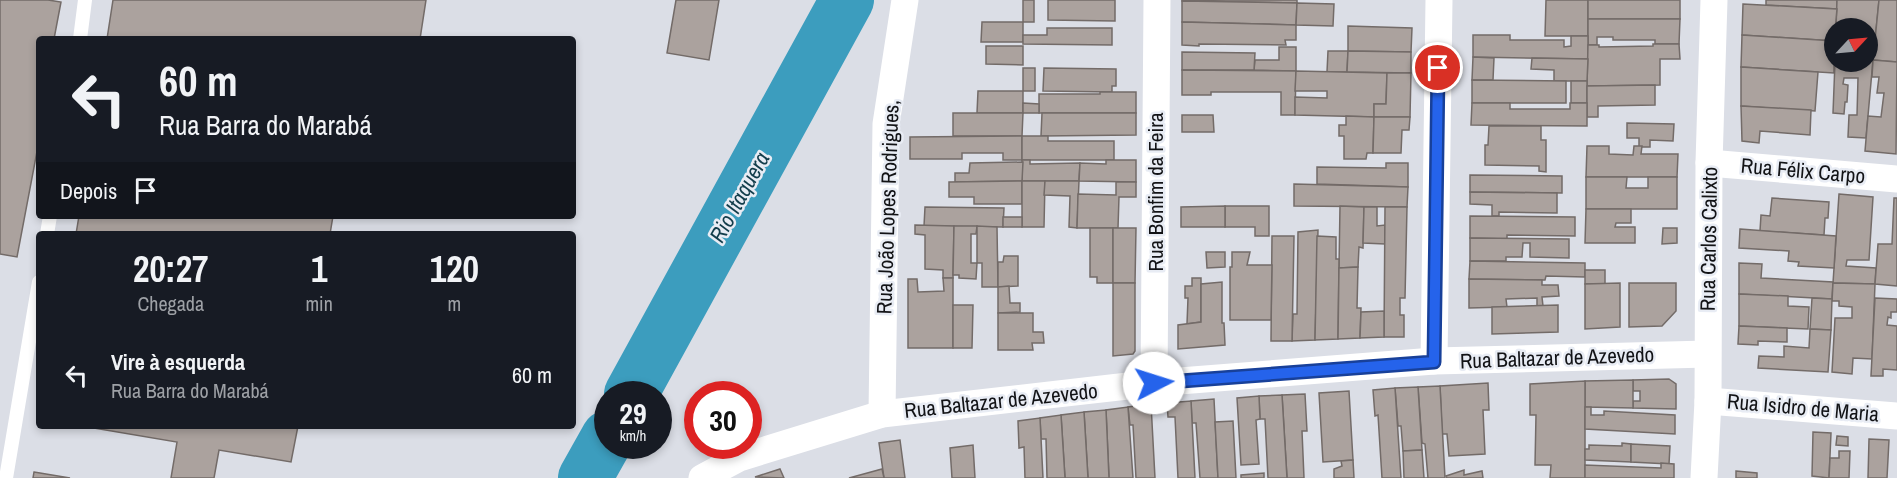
<!DOCTYPE html>
<html lang="pt">
<meta charset="utf-8">
<style>
body{margin:0;font-family:"Archivo Narrow",sans-serif;background:#242831;color:#f1f3f6;height:100vh;display:flex;flex-direction:column;font-size:22px;white-space:nowrap}
*{box-sizing:border-box;margin:0}
p{font-size:20px;color:#9ea1a6}
.icon{flex:none;width:33px;height:33px;fill:none;stroke:currentColor;stroke-width:2;stroke-linecap:round;stroke-linejoin:round}
.map{position:relative;flex:1;overflow:hidden}
.side{position:absolute;left:36px;top:231px;width:540px;height:198px;display:flex;flex-direction:column;background:#171b24;border-radius:6px;box-shadow:0 3px 9px #0003}
.side>*{flex:none}
.guide{position:absolute;left:36px;top:36px;width:540px;height:183px;border-radius:6px;box-shadow:0 3px 9px #0003;background:#171b24;color:#f1f3f6;overflow:hidden}
.needle{width:39px;rotate:64deg}
.tools{position:absolute;left:1824px;top:18px;display:grid;gap:12px}
.tools a{display:grid;place-items:center;width:54px;height:54px;border-radius:50%;background:#171b24;box-shadow:0 3px 9px #0003;font-size:30px}
.speed{position:absolute;left:594px;top:381px;display:flex;gap:12px;font-size:30px;font-weight:700;text-align:center}
.speed>*{display:grid;place-content:center;width:78px;height:78px;border-radius:50%;background:#171b24;box-shadow:0 3px 9px #0003;line-height:1}
.speed small{font-size:15px;font-weight:400}
.speed .limit{border:9px solid #d22;background:#fff;color:#111}
.pin{position:absolute;display:grid;place-items:center;width:51px;height:51px;color:#fff;margin:-26px;border:3px solid #fff;border-radius:50%;box-shadow:0 2px 6px #0007}
.me{position:absolute;width:66px;margin:-33px;rotate:85deg;stroke-linejoin:round;filter:drop-shadow(0 0 4px #0008)}
.turn{display:flex;align-items:center;gap:21px;height:126px;padding:0 24px;font-size:27px}
.turn .icon{width:78px;height:78px;stroke-width:2.5}
.turn b{display:block;font-size:42px;line-height:51px}
.then{display:flex;align-items:center;height:57px;padding:0 24px;background:#0003;gap:12px;font-size:22px}
.eta{display:flex;justify-content:space-evenly;align-items:center;height:102px;text-align:center}
.eta b{font-size:36px;font-weight:800;line-height:42px}
ul{padding:0;list-style:none}
li{display:flex;align-items:center;gap:18px;height:84px;padding:0 24px}
li div{flex:1}
li b{display:block;font-size:22px}
li em{font-style:normal}
.map>svg:first-child{display:block}
.lines{fill:none;stroke-linecap:round;stroke-linejoin:round}
.river{stroke:#3c9dbe;stroke-width:54}
.building{fill:#aba29e;stroke:#736b68;stroke-width:1.5}
.service{stroke:#fff;stroke-width:14}
.minor{stroke:#fff;stroke-width:27}
.route-casing{stroke:#184099;stroke-width:15}
.route{stroke:#2563eb;stroke-width:10}
.labels{text-anchor:middle;stroke-width:5;stroke-linejoin:round;paint-order:stroke}
.street-label{font-size:21px;fill:#121316;stroke:#e8ecf4}
.water-label{font-size:22px;font-style:italic;fill:#123d4b;stroke:#e8ecf4}
</style>
<div class="map">
<svg width="1897" height="478" viewBox="0 0 1897 478">
<rect width="100%" height="100%" fill="#dbdee6"/>
<g class="lines">
<g class="river">
<path d="M 631,394 L 847,0"/>
<path d="M 585,478 L 608,437"/>
</g>
</g>
<g class="building">
<path d="M 0,0 L 48,0 L 61,2 L 54,39 L 39,39 L 39,141 L 17,257 L 0,254 Z"/>
<path d="M 113,0 L 426,0 L 420,39 L 107,39 Z"/>
<path d="M 676,0 L 719,0 L 709,60 L 667,53 Z"/>
<rect x="1023" y="0" width="11" height="22"/>
<path d="M 1048,0 L 1115,0 L 1115,21 L 1048,20 Z"/>
<path d="M 1182,0 L 1297,0 L 1297,3 L 1182,1 Z"/>
<path d="M 1546,0 L 1588,0 L 1588,36 L 1545,36 Z"/>
<rect x="1588" y="0" width="92" height="19"/>
<path d="M 1766,0 L 1837,0 L 1837,9 L 1766,5 Z"/>
<path d="M 1837,0 L 1879,0 L 1873,60 L 1868,60 L 1868,28 L 1836,28 Z"/>
<path d="M 1879,0 L 1897,0 L 1897,62 L 1873,60 Z"/>
<path d="M 1182,1 L 1297,3 L 1296,25 L 1182,22 Z"/>
<path d="M 1297,3 L 1334,4 L 1333,26 L 1296,25 Z"/>
<path d="M 1743,4 L 1837,9 L 1834,41 L 1742,35 Z"/>
<path d="M 1588,19 L 1680,19 L 1679,44 L 1655,44 L 1655,40 L 1613,40 L 1613,37 L 1597,37 L 1597,45 L 1588,45 Z"/>
<path d="M 982,22 L 1023,22 L 1023,42 L 981,42 Z"/>
<path d="M 1182,22 L 1296,25 L 1296,40 L 1285,40 L 1286,45 L 1199,44 L 1199,46 L 1182,45 Z"/>
<path d="M 1348,26 L 1412,28 L 1411,52 L 1348,51 Z"/>
<path d="M 1047,28 L 1112,28 L 1112,45 L 1023,44 L 1023,35 L 1047,35 Z"/>
<path d="M 1473,35 L 1510,35 L 1510,40 L 1564,40 L 1564,47 L 1571,46 L 1571,36 L 1588,36 L 1588,59 L 1473,57 Z"/>
<path d="M 1742,35 L 1834,41 L 1834,73 L 1741,67 Z"/>
<path d="M 1653,44 L 1679,44 L 1680,59 L 1660,59 L 1660,85 L 1587,86 L 1588,45 L 1599,45 L 1599,47 L 1653,46 Z"/>
<path d="M 986,46 L 1023,46 L 1023,65 L 986,64 Z"/>
<path d="M 1279,47 L 1296,47 L 1296,71 L 1254,70 L 1255,60 L 1279,60 Z"/>
<path d="M 1328,51 L 1348,51 L 1347,72 L 1327,72 Z"/>
<path d="M 1348,51 L 1411,52 L 1411,73 L 1347,72 Z"/>
<path d="M 1182,52 L 1255,53 L 1254,70 L 1182,70 Z"/>
<path d="M 1473,57 L 1494,58 L 1493,80 L 1472,80 Z"/>
<path d="M 1532,58 L 1588,59 L 1587,81 L 1554,81 L 1554,70 L 1531,69 Z"/>
<path d="M 1868,60 L 1873,60 L 1866,138 L 1848,137 L 1849,115 L 1857,115 L 1858,78 L 1844,78 L 1843,84 L 1848,85 L 1847,102 L 1845,102 L 1844,114 L 1833,113 L 1835,62 L 1868,62 Z"/>
<path d="M 1873,60 L 1897,62 L 1896,154 L 1865,151 L 1868,116 L 1881,117 L 1884,93 L 1877,93 L 1879,77 L 1872,77 Z"/>
<path d="M 1741,67 L 1818,72 L 1815,111 L 1741,106 Z"/>
<rect x="1023" y="68" width="12" height="23"/>
<path d="M 1044,68 L 1116,69 L 1116,86 L 1112,86 L 1112,92 L 1043,91 Z"/>
<path d="M 1182,70 L 1296,71 L 1295,115 L 1281,115 L 1281,92 L 1211,92 L 1211,95 L 1182,95 Z"/>
<path d="M 1296,71 L 1387,73 L 1386,104 L 1374,104 L 1374,117 L 1295,115 L 1295,97 L 1327,98 L 1327,91 L 1295,91 Z"/>
<path d="M 1387,73 L 1411,73 L 1410,117 L 1374,117 L 1374,104 L 1386,104 Z"/>
<path d="M 1472,80 L 1566,81 L 1566,103 L 1472,103 Z"/>
<rect x="1571" y="81" width="16" height="22"/>
<path d="M 1655,85 L 1655,105 L 1598,106 L 1598,117 L 1587,117 L 1587,86 Z"/>
<path d="M 978,91 L 1023,91 L 1023,113 L 977,113 Z"/>
<path d="M 1100,92 L 1136,92 L 1136,113 L 1039,113 L 1039,94 L 1100,94 Z"/>
<path d="M 1023,103 L 1039,104 L 1039,113 L 1023,113 Z"/>
<path d="M 1472,103 L 1510,103 L 1510,109 L 1570,109 L 1570,103 L 1587,103 L 1587,126 L 1471,125 Z"/>
<path d="M 1741,106 L 1811,110 L 1810,135 L 1760,131 L 1759,143 L 1742,141 Z"/>
<path d="M 953,113 L 1023,113 L 1022,136 L 953,136 Z"/>
<path d="M 1042,113 L 1136,113 L 1136,135 L 1041,136 Z"/>
<path d="M 1182,115 L 1213,115 L 1214,132 L 1182,132 Z"/>
<path d="M 1346,116 L 1374,117 L 1373,153 L 1367,153 L 1366,159 L 1344,159 L 1344,136 L 1339,136 L 1339,125 L 1346,125 Z"/>
<path d="M 1374,117 L 1410,117 L 1409,130 L 1402,130 L 1401,153 L 1373,153 Z"/>
<path d="M 1627,123 L 1674,124 L 1673,141 L 1650,140 L 1650,147 L 1639,147 L 1639,138 L 1627,138 Z"/>
<path d="M 1489,126 L 1541,126 L 1541,140 L 1546,140 L 1546,172 L 1539,171 L 1539,166 L 1485,165 L 1485,145 L 1488,145 Z"/>
<path d="M 1022,136 L 1022,160 L 1003,160 L 1003,153 L 962,153 L 962,159 L 910,159 L 910,137 Z"/>
<path d="M 1022,136 L 1048,136 L 1048,141 L 1114,141 L 1114,160 L 1022,160 Z"/>
<path d="M 1587,146 L 1609,146 L 1609,154 L 1633,155 L 1634,146 L 1642,146 L 1641,154 L 1678,154 L 1677,177 L 1586,177 Z"/>
<path d="M 1022,160 L 1030,160 L 1030,164 L 1080,163 L 1079,181 L 1022,181 Z"/>
<path d="M 1106,160 L 1136,160 L 1136,182 L 1079,181 L 1080,163 L 1106,164 Z"/>
<path d="M 1023,162 L 1022,181 L 955,182 L 955,173 L 969,173 L 970,163 Z"/>
<path d="M 1386,163 L 1408,163 L 1408,187 L 1317,184 L 1317,167 L 1386,168 Z"/>
<path d="M 1470,175 L 1562,176 L 1562,193 L 1470,192 Z"/>
<path d="M 1586,177 L 1627,177 L 1626,188 L 1648,188 L 1648,177 L 1677,177 L 1677,209 L 1586,209 Z"/>
<path d="M 1022,181 L 1022,204 L 974,204 L 974,197 L 949,197 L 949,182 Z"/>
<path d="M 1022,181 L 1045,181 L 1044,227 L 1022,227 Z"/>
<path d="M 1045,181 L 1079,181 L 1077,228 L 1069,227 L 1070,196 L 1044,195 Z"/>
<path d="M 1116,182 L 1136,182 L 1136,197 L 1119,197 L 1118,228 L 1077,228 L 1078,194 L 1116,195 Z"/>
<path d="M 1294,184 L 1408,187 L 1407,207 L 1294,206 Z"/>
<path d="M 1470,192 L 1557,193 L 1557,213 L 1499,212 L 1499,216 L 1492,216 L 1492,205 L 1470,204 Z"/>
<path d="M 1839,194 L 1873,197 L 1869,260 L 1847,260 L 1846,266 L 1876,268 L 1875,284 L 1833,283 Z"/>
<path d="M 1772,198 L 1829,202 L 1828,218 L 1825,218 L 1824,235 L 1760,231 L 1761,215 L 1770,216 Z"/>
<path d="M 1894,198 L 1897,198 L 1897,286 L 1875,284 L 1878,244 L 1892,244 Z"/>
<path d="M 1225,206 L 1269,206 L 1269,236 L 1255,236 L 1255,227 L 1225,227 Z"/>
<path d="M 1225,206 L 1225,227 L 1181,227 L 1181,207 Z"/>
<path d="M 1340,206 L 1364,207 L 1363,248 L 1359,247 L 1358,267 L 1339,268 Z"/>
<path d="M 925,207 L 1004,208 L 1003,227 L 924,226 Z"/>
<path d="M 1364,207 L 1377,207 L 1377,226 L 1385,225 L 1385,244 L 1363,243 Z"/>
<path d="M 1385,207 L 1407,207 L 1405,298 L 1400,298 L 1400,315 L 1404,315 L 1404,337 L 1384,337 Z"/>
<path d="M 1586,209 L 1631,209 L 1631,223 L 1616,223 L 1615,227 L 1635,227 L 1635,243 L 1585,243 Z"/>
<path d="M 79,216 L 333,216 L 330,234 L 76,234 Z"/>
<path d="M 1470,216 L 1575,217 L 1575,236 L 1507,235 L 1507,239 L 1470,238 Z"/>
<rect x="1003" y="217" width="19" height="10"/>
<path d="M 915,225 L 954,226 L 953,278 L 943,278 L 943,270 L 925,269 L 925,235 L 915,234 Z"/>
<path d="M 954,226 L 977,226 L 976,234 L 971,234 L 971,263 L 977,263 L 976,279 L 959,278 L 959,275 L 953,275 Z"/>
<path d="M 977,226 L 997,227 L 998,287 L 982,287 L 982,263 L 977,263 Z"/>
<path d="M 1090,228 L 1113,228 L 1113,283 L 1097,283 L 1097,277 L 1090,277 Z"/>
<path d="M 1113,228 L 1136,228 L 1135,283 L 1113,283 Z"/>
<path d="M 1663,228 L 1677,228 L 1677,243 L 1662,244 Z"/>
<path d="M 1740,229 L 1836,236 L 1834,268 L 1798,266 L 1799,262 L 1788,261 L 1789,251 L 1739,248 Z"/>
<path d="M 1318,230 L 1315,340 L 1292,341 L 1293,314 L 1297,314 L 1298,232 Z"/>
<path d="M 1272,236 L 1294,236 L 1292,341 L 1271,341 Z"/>
<path d="M 1317,236 L 1336,237 L 1336,259 L 1339,259 L 1338,339 L 1315,340 Z"/>
<path d="M 1470,238 L 1569,239 L 1569,258 L 1530,257 L 1530,243 L 1523,243 L 1522,257 L 1506,257 L 1506,261 L 1470,261 Z"/>
<path d="M 1206,252 L 1225,252 L 1225,267 L 1207,268 Z"/>
<path d="M 1232,252 L 1250,252 L 1247,265 L 1272,265 L 1271,320 L 1230,320 L 1230,267 L 1232,267 Z"/>
<path d="M 1004,256 L 1018,256 L 1018,286 L 998,287 L 998,262 L 1003,262 Z"/>
<path d="M 1470,261 L 1585,263 L 1585,277 L 1546,276 L 1545,280 L 1542,280 L 1469,279 Z"/>
<path d="M 1739,263 L 1762,264 L 1761,278 L 1833,282 L 1832,299 L 1739,294 Z"/>
<path d="M 1358,267 L 1357,308 L 1361,308 L 1360,338 L 1338,339 L 1339,268 Z"/>
<rect x="1585" y="270" width="20" height="14"/>
<path d="M 943,278 L 953,278 L 953,348 L 908,348 L 908,279 L 917,279 L 918,292 L 944,291 Z"/>
<path d="M 1192,278 L 1201,278 L 1201,322 L 1187,324 L 1188,298 L 1185,298 L 1185,286 L 1192,286 Z"/>
<path d="M 1469,279 L 1542,280 L 1542,285 L 1558,285 L 1559,296 L 1542,297 L 1543,306 L 1537,306 L 1537,298 L 1506,299 L 1507,307 L 1469,308 Z"/>
<path d="M 1222,282 L 1222,323 L 1224,323 L 1225,345 L 1178,349 L 1178,325 L 1201,322 L 1201,284 Z"/>
<path d="M 1113,283 L 1135,283 L 1135,351 L 1133,354 L 1113,356 Z"/>
<path d="M 1620,283 L 1620,327 L 1585,329 L 1585,284 Z"/>
<path d="M 1629,283 L 1676,283 L 1676,311 L 1662,326 L 1629,327 Z"/>
<path d="M 1833,283 L 1875,284 L 1872,359 L 1853,358 L 1852,374 L 1832,372 L 1835,318 L 1852,318 L 1852,307 L 1839,306 L 1839,301 L 1832,301 Z"/>
<path d="M 1009,286 L 1010,303 L 1020,303 L 1020,312 L 998,313 L 998,287 Z"/>
<path d="M 1739,294 L 1788,296 L 1788,306 L 1809,307 L 1808,329 L 1739,326 Z"/>
<path d="M 1812,298 L 1832,299 L 1831,330 L 1810,329 Z"/>
<path d="M 1875,298 L 1897,299 L 1897,312 L 1891,312 L 1891,318 L 1888,317 L 1887,325 L 1897,326 L 1897,370 L 1883,369 L 1883,376 L 1871,376 Z"/>
<path d="M 953,305 L 973,305 L 972,348 L 953,348 Z"/>
<path d="M 1558,305 L 1558,332 L 1492,334 L 1492,307 Z"/>
<path d="M 1384,311 L 1384,337 L 1360,338 L 1361,312 Z"/>
<path d="M 998,313 L 1033,313 L 1033,332 L 1043,332 L 1044,343 L 1032,343 L 1033,350 L 998,350 Z"/>
<path d="M 1739,326 L 1787,328 L 1787,342 L 1758,341 L 1758,345 L 1738,344 Z"/>
<path d="M 1810,329 L 1831,330 L 1828,372 L 1758,368 L 1759,356 L 1784,357 L 1784,346 L 1809,348 Z"/>
<path d="M 1669,379 L 1676,384 L 1676,409 L 1633,408 L 1633,401 L 1640,401 L 1640,391 L 1633,391 L 1633,380 Z"/>
<path d="M 1633,380 L 1633,408 L 1585,407 L 1585,381 Z"/>
<path d="M 1585,381 L 1585,478 L 1550,478 L 1551,465 L 1535,465 L 1536,415 L 1530,415 L 1530,384 Z"/>
<path d="M 1488,383 L 1489,410 L 1483,410 L 1485,454 L 1449,456 L 1447,434 L 1442,434 L 1440,386 Z"/>
<path d="M 1440,386 L 1445,478 L 1424,478 L 1428,478 L 1425,444 L 1422,443 L 1418,387 Z"/>
<path d="M 1418,387 L 1422,450 L 1403,451 L 1401,426 L 1398,426 L 1395,388 Z"/>
<path d="M 1395,388 L 1401,478 L 1382,478 L 1378,415 L 1375,416 L 1373,390 Z"/>
<path d="M 1349,391 L 1353,460 L 1323,462 L 1319,393 Z"/>
<path d="M 1305,394 L 1307,431 L 1302,431 L 1304,478 L 1287,478 L 1282,395 Z"/>
<path d="M 1282,395 L 1287,478 L 1268,478 L 1265,419 L 1260,419 L 1259,396 Z"/>
<path d="M 1259,396 L 1260,419 L 1256,420 L 1259,464 L 1241,465 L 1237,398 Z"/>
<path d="M 1214,399 L 1218,478 L 1200,478 L 1196,423 L 1192,423 L 1191,401 Z"/>
<path d="M 1191,401 L 1195,478 L 1178,478 L 1175,417 L 1168,417 L 1167,403 Z"/>
<path d="M 1151,404 L 1155,478 L 1136,478 L 1133,425 L 1130,425 L 1128,407 Z"/>
<path d="M 1128,407 L 1133,478 L 1109,478 L 1106,410 Z"/>
<path d="M 1585,407 L 1591,407 L 1591,415 L 1604,415 L 1604,411 L 1675,415 L 1675,434 L 1585,429 Z"/>
<path d="M 1106,410 L 1109,478 L 1088,478 L 1084,412 Z"/>
<path d="M 1084,412 L 1088,478 L 1065,478 L 1061,415 Z"/>
<path d="M 1061,415 L 1065,478 L 1047,478 L 1046,439 L 1041,439 L 1040,418 Z"/>
<path d="M 1040,418 L 1043,478 L 1025,478 L 1024,447 L 1019,448 L 1018,421 Z"/>
<path d="M 1233,421 L 1236,478 L 1218,478 L 1215,422 Z"/>
<path d="M 82,426 L 298,426 L 291,462 L 219,450 L 214,478 L 171,478 L 177,442 Z"/>
<path d="M 1813,432 L 1831,433 L 1829,478 L 1812,476 Z"/>
<path d="M 1837,436 L 1848,437 L 1848,446 L 1836,445 Z"/>
<path d="M 1869,439 L 1889,440 L 1887,478 L 1868,478 Z"/>
<path d="M 900,440 L 905,478 L 884,478 L 879,443 Z"/>
<path d="M 1622,443 L 1631,444 L 1631,462 L 1585,460 L 1585,449 L 1589,449 L 1589,445 L 1622,446 Z"/>
<path d="M 1631,444 L 1670,446 L 1669,464 L 1631,462 Z"/>
<path d="M 973,445 L 975,478 L 952,478 L 950,448 Z"/>
<path d="M 1422,450 L 1424,478 L 1404,478 L 1403,451 Z"/>
<path d="M 1839,451 L 1850,451 L 1849,478 L 1829,478 L 1830,458 L 1839,458 Z"/>
<path d="M 1353,460 L 1354,478 L 1334,478 L 1334,469 L 1342,466 L 1341,461 Z"/>
<path d="M 1661,463 L 1674,464 L 1674,478 L 1585,478 L 1585,465 L 1661,468 Z"/>
<path d="M 780,469 L 784,478 L 755,477 Z"/>
<path d="M 882,469 L 884,478 L 849,478 Z"/>
<path d="M 1464,470 L 1464,475 L 1482,471 L 1483,478 L 1447,478 L 1446,476 Z"/>
<path d="M 1736,471 L 1757,473 L 1757,478 L 1736,478 Z"/>
<path d="M 34,472 L 70,478 L 33,478 Z"/>
<path d="M 1264,473 L 1264,478 L 1241,478 L 1241,475 Z"/>
</g>
<g class="lines">
<g class="service">
<path d="M 80,39 L 85,0"/>
<path d="M 47,234 L 50,216"/>
<path d="M 6,478 L 39,282"/>
</g>
<g class="minor">
<path d="M 1709,163 L 1897,179"/>
<path d="M 1434,361 L 1439,0"/>
<path d="M 1154,383 L 1157,0"/>
<path d="M 1708,401 L 1897,416"/>
<path d="M 882,414 L 886,124 L 905,0"/>
<path d="M 702,478 L 739,458 L 882,414 L 1154,383 L 1434,361 L 1707,354"/>
<path d="M 1704,478 L 1708,401 L 1709,163 L 1714,0"/>
</g>
</g>
<g class="lines">
<g class="route-casing">
<path id="route" d="M 1154,383 L 1434,362 L 1438,68"/>
</g>
<use href="#route" class="route"/>
</g>
<g class="labels">
<g class="street-label">
<text transform="translate(1803 171) rotate(5)" y="7">Rua Félix Carpo</text>
<text transform="translate(1156 192) rotate(-90)" y="7">Rua Bonfim da Feira</text>
<text transform="translate(888 207) rotate(-88)" y="7">Rua João Lopes Rodrigues,</text>
<text transform="translate(1709 239) rotate(-89)" y="7">Rua Carlos Calixto</text>
<text transform="translate(1557 358) rotate(-2)" y="7">Rua Baltazar de Azevedo</text>
<text transform="translate(1001 401) rotate(-6)" y="7">Rua Baltazar de Azevedo</text>
<text transform="translate(1803 408) rotate(5)" y="7">Rua Isidro de Maria</text>
</g>
<g class="water-label">
<text transform="translate(739 197) rotate(-61)" y="8">Rio Itaquera</text>
</g>
</g>
</svg>
<div class="tools">
<a><svg class="needle" viewBox="-14 -14 28 28"><path d="M0-13l5 13h-10z" fill="#e53935"/><path d="M0 13l5-13h-10z" fill="#9ea1a6"/></svg></a>
</div>
<div class="speed"><div>29<small>km/h</small></div><div class="limit">30</div></div>
<div class="pin" style="left:1438px;top:68px;background:#d93025"><svg class="icon" aria-label="arrive" viewBox="0 0 24 24"><path d="M6 21V4h12l-3 4 3 4H6"/></svg></div>
<svg class="me" style="left:1154px;top:383px" viewBox="-20 -20 40 40"><circle r="19" fill="#fff"/><path d="M0-13L10 11 0 6-10 11z" fill="#2563eb"/></svg>
<div class="guide">
<div class="turn"><svg class="icon" aria-label="left" viewBox="0 0 24 24"><path d="M17 20v-9H6M10 6l-5 5 5 5"/></svg><div><b>60 m</b>Rua Barra do Marabá</div></div>
<div class="then">Depois<svg class="icon" aria-label="arrive" viewBox="0 0 24 24"><path d="M6 21V4h12l-3 4 3 4H6"/></svg></div>
</div>
<section class="side">
<div class="eta">
<div><b>20:27</b><p>Chegada</p></div>
<div><b>1</b><p>min</p></div>
<div><b>120</b><p>m</p></div>
</div>
<ul>
<li><svg class="icon" aria-label="left" viewBox="0 0 24 24"><path d="M17 20v-9H6M10 6l-5 5 5 5"/></svg><div><b>Vire à esquerda</b><p>Rua Barra do Marabá</p></div><em>60 m</em></li>
</ul>
</section>
</div>
